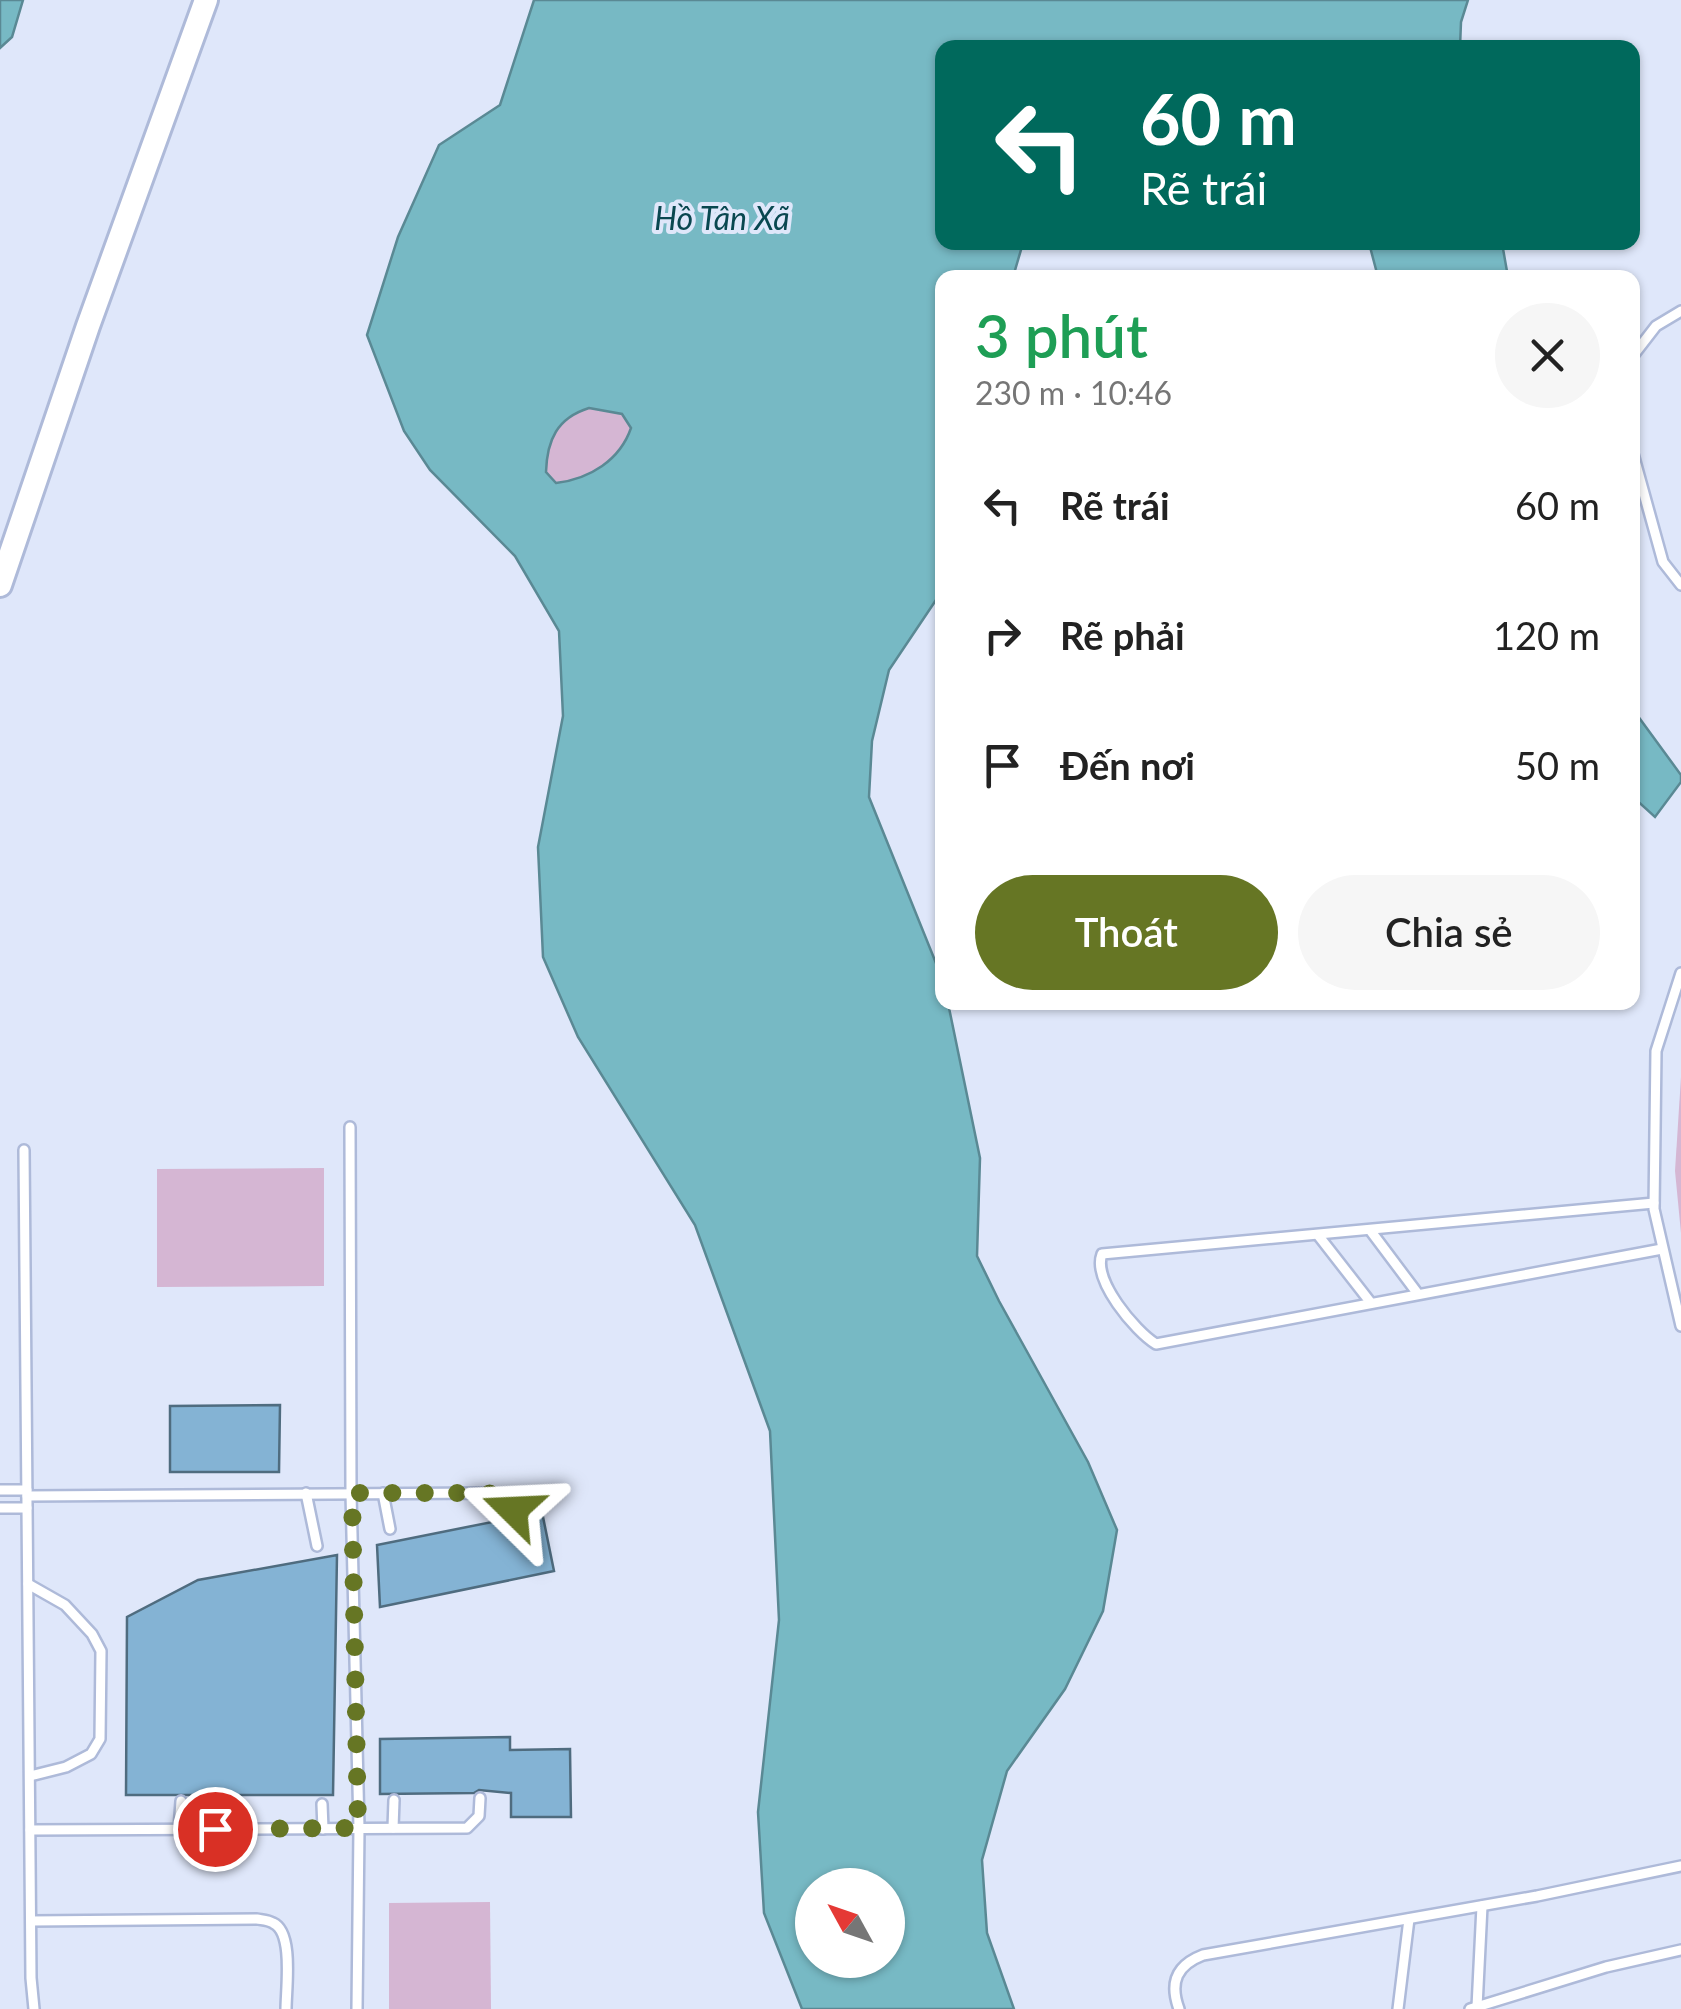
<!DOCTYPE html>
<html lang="vi">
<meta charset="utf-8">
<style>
body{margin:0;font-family:Lato,sans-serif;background:#f6f6f6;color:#222;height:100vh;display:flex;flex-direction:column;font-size:38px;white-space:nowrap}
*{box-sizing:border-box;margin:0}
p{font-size:32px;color:#767676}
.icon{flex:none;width:55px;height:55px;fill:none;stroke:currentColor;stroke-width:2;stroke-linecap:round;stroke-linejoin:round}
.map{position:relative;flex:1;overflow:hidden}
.sheet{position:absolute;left:935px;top:270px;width:705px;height:740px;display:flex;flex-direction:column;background:#fff;border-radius:20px;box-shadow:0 2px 8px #0004}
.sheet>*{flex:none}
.guide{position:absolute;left:935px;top:40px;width:705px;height:210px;border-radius:20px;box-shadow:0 2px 8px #0004;background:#00695c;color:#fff;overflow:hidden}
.needle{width:65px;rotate:310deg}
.tools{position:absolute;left:795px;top:1868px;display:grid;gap:20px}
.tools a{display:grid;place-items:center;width:110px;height:110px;border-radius:50%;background:#fff;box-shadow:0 2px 8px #0004;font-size:50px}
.pin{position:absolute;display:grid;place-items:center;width:85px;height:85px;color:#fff;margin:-42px;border:5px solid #fff;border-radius:50%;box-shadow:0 2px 10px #0007}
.me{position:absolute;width:110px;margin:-55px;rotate:291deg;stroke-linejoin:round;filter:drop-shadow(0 0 8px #0008)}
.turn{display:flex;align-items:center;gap:35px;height:210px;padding:0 40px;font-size:45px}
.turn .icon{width:130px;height:130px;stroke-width:2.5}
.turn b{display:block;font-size:70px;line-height:85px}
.round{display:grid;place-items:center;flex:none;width:105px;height:105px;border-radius:52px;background:#f6f6f6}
.headline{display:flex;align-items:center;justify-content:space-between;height:170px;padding:0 40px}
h1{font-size:60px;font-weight:600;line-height:75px;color:#1e9e55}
.button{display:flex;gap:20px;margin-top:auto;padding:20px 40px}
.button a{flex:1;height:115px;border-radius:60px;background:#667624;color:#fff;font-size:40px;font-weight:600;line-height:115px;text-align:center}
.button a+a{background:#f6f6f6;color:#222}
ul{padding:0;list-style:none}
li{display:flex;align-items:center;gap:30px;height:130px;padding:0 40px}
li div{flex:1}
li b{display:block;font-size:38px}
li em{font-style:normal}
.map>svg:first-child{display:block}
.green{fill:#d5b6d3}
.water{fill:#77b9c4;stroke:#5a8994;stroke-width:2.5;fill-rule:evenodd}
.building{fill:#84b3d4;stroke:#4f6c7f;stroke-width:2.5}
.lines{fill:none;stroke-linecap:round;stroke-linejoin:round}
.service-casing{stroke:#aebad9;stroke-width:14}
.tertiary-casing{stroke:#aebad9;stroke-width:28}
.service{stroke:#fff;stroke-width:9}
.tertiary{stroke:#fff;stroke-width:22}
.route{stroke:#667624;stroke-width:18;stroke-dasharray:0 32.4}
.labels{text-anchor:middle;stroke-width:8;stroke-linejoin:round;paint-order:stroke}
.water-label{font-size:32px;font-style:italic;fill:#094750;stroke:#dfe7fa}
</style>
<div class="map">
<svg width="1681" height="2009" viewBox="0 0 1681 2009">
<rect width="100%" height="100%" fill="#dfe7fa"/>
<g class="green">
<path d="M 589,408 L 621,413 L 631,428 C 619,460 590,479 556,484 L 546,473 C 547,440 556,418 589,408 Z"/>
<path d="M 1681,1077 L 1681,1233 L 1675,1171 Z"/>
<path d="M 324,1168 L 324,1286 L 157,1287 L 157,1169 Z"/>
<path d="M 490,1902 L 491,2009 L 389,2009 L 389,1903 Z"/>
</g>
<g class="water">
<path d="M 0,0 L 23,0 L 12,37 L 0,48 Z"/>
<path d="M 534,0 L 1468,0 L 1461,22 L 1460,47 L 942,48 L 942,242 L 1023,243 L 1013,277 L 942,278 L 942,591 L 889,670 L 872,741 L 869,797 L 942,978 L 942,1002 L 948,1003 L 980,1158 L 977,1256 L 999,1301 L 1088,1462 L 1117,1530 L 1103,1611 L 1065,1689 L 1007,1771 L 982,1860 L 987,1933 L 1014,2009 L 802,2009 L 764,1913 L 758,1812 L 779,1620 L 770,1431 L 695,1225 L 578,1037 L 543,957 L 538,847 L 563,716 L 559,631 L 515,556 L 430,470 L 404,431 L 367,335 L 398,237 L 439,145 L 500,105 ZM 589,408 L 622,414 L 631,428 C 620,460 590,479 556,483 L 546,472 C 547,440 557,418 589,408 ZM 888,1885 L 888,1960 L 812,1960 L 812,1885 Z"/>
<path d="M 1369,243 L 1502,243 L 1508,277 L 1378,277 Z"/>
<path d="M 1632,708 L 1681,775 L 1681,782 L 1655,817 L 1633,797 Z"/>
</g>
<g class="building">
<path d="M 280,1405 L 279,1472 L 170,1472 L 170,1406 Z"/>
<path d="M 542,1512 L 554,1571 L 380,1607 L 377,1545 Z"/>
<path d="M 337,1555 L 333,1795 L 126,1795 L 127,1617 L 198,1580 Z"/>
<path d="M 510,1737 L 510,1750 L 570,1749 L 571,1817 L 511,1817 L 511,1793 L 479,1790 L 474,1793 L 380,1794 L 380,1739 Z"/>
</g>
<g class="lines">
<g class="service-casing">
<g id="service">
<path d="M 1632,357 L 1656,326 L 1681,311"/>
<path d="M 1632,450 L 1663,562 L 1681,585"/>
<path d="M 1681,973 L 1656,1051 L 1654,1209 L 1681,1326"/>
<path d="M 350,1127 L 351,1493 L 359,1828 L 357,2009"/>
<path d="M 24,1150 L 31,1978 L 34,2009"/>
<path d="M 1654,1203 L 1102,1254 C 1092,1280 1135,1331 1156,1344 L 1662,1249"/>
<path d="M 1370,1230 L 1418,1294"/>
<path d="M 1318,1235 L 1371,1303"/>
<path d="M 0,1490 L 27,1490"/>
<path d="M 306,1493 L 317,1546"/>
<path d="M 383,1493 L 390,1529"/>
<path d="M 27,1496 L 487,1493 L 501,1496 L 513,1509"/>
<path d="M 0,1508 L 27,1508"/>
<path d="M 28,1584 L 65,1605 L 92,1634 L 101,1651 L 100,1739 L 91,1754 L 66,1767 L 30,1776"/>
<path d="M 322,1804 L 323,1829"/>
<path d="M 393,1828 L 394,1800"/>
<path d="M 179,1829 L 181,1801"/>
<path d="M 30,1830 L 467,1828 L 479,1816 L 480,1798"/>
<path d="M 31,1921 L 257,1919 C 262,1920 268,1920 273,1923 C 294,1932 286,1989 286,2009"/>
<path d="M 1477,2007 L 1482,1906"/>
<path d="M 1179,2009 C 1169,1982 1177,1965 1203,1955 L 1537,1896 L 1681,1866"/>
<path d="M 1398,2009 L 1409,1919"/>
<path d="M 1470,2009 L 1606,1967 L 1681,1950"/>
</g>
</g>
<g class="tertiary-casing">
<path id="tertiary" d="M 0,585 L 88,326 L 206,0"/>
</g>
<use href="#service" class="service"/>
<use href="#tertiary" class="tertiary"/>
</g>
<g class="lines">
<path class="route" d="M 215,1829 L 358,1828 L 352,1493 L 487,1493 C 499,1495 508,1497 513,1510"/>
</g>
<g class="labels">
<g class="water-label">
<text x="722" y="230">Hồ Tân Xã</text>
</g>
</g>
</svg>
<div class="tools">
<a><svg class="needle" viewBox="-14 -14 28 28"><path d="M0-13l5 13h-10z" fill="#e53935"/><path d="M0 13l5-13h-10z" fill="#767676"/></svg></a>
</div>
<div class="pin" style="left:215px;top:1829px;background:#d93025"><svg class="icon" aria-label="arrive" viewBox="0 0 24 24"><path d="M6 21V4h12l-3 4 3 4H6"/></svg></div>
<svg class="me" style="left:513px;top:1510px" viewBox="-20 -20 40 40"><path d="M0-17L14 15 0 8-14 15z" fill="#667624" stroke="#fff" stroke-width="4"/></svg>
<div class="guide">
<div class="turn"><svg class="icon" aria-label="left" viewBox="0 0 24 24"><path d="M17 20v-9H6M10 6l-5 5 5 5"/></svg><div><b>60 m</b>Rẽ trái</div></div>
</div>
<section class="sheet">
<div class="headline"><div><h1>3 phút</h1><p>230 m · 10:46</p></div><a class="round"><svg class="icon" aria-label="close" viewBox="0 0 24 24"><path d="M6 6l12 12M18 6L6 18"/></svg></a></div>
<ul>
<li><svg class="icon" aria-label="left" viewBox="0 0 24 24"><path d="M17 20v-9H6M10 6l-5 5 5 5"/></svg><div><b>Rẽ trái</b></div><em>60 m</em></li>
<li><svg class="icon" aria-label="right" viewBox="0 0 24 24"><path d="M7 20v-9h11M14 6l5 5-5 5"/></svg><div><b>Rẽ phải</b></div><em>120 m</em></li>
<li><svg class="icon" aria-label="arrive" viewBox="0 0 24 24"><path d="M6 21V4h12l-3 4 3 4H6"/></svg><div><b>Đến nơi</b></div><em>50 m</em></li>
</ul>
<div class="button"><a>Thoát</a><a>Chia sẻ</a></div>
</section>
</div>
